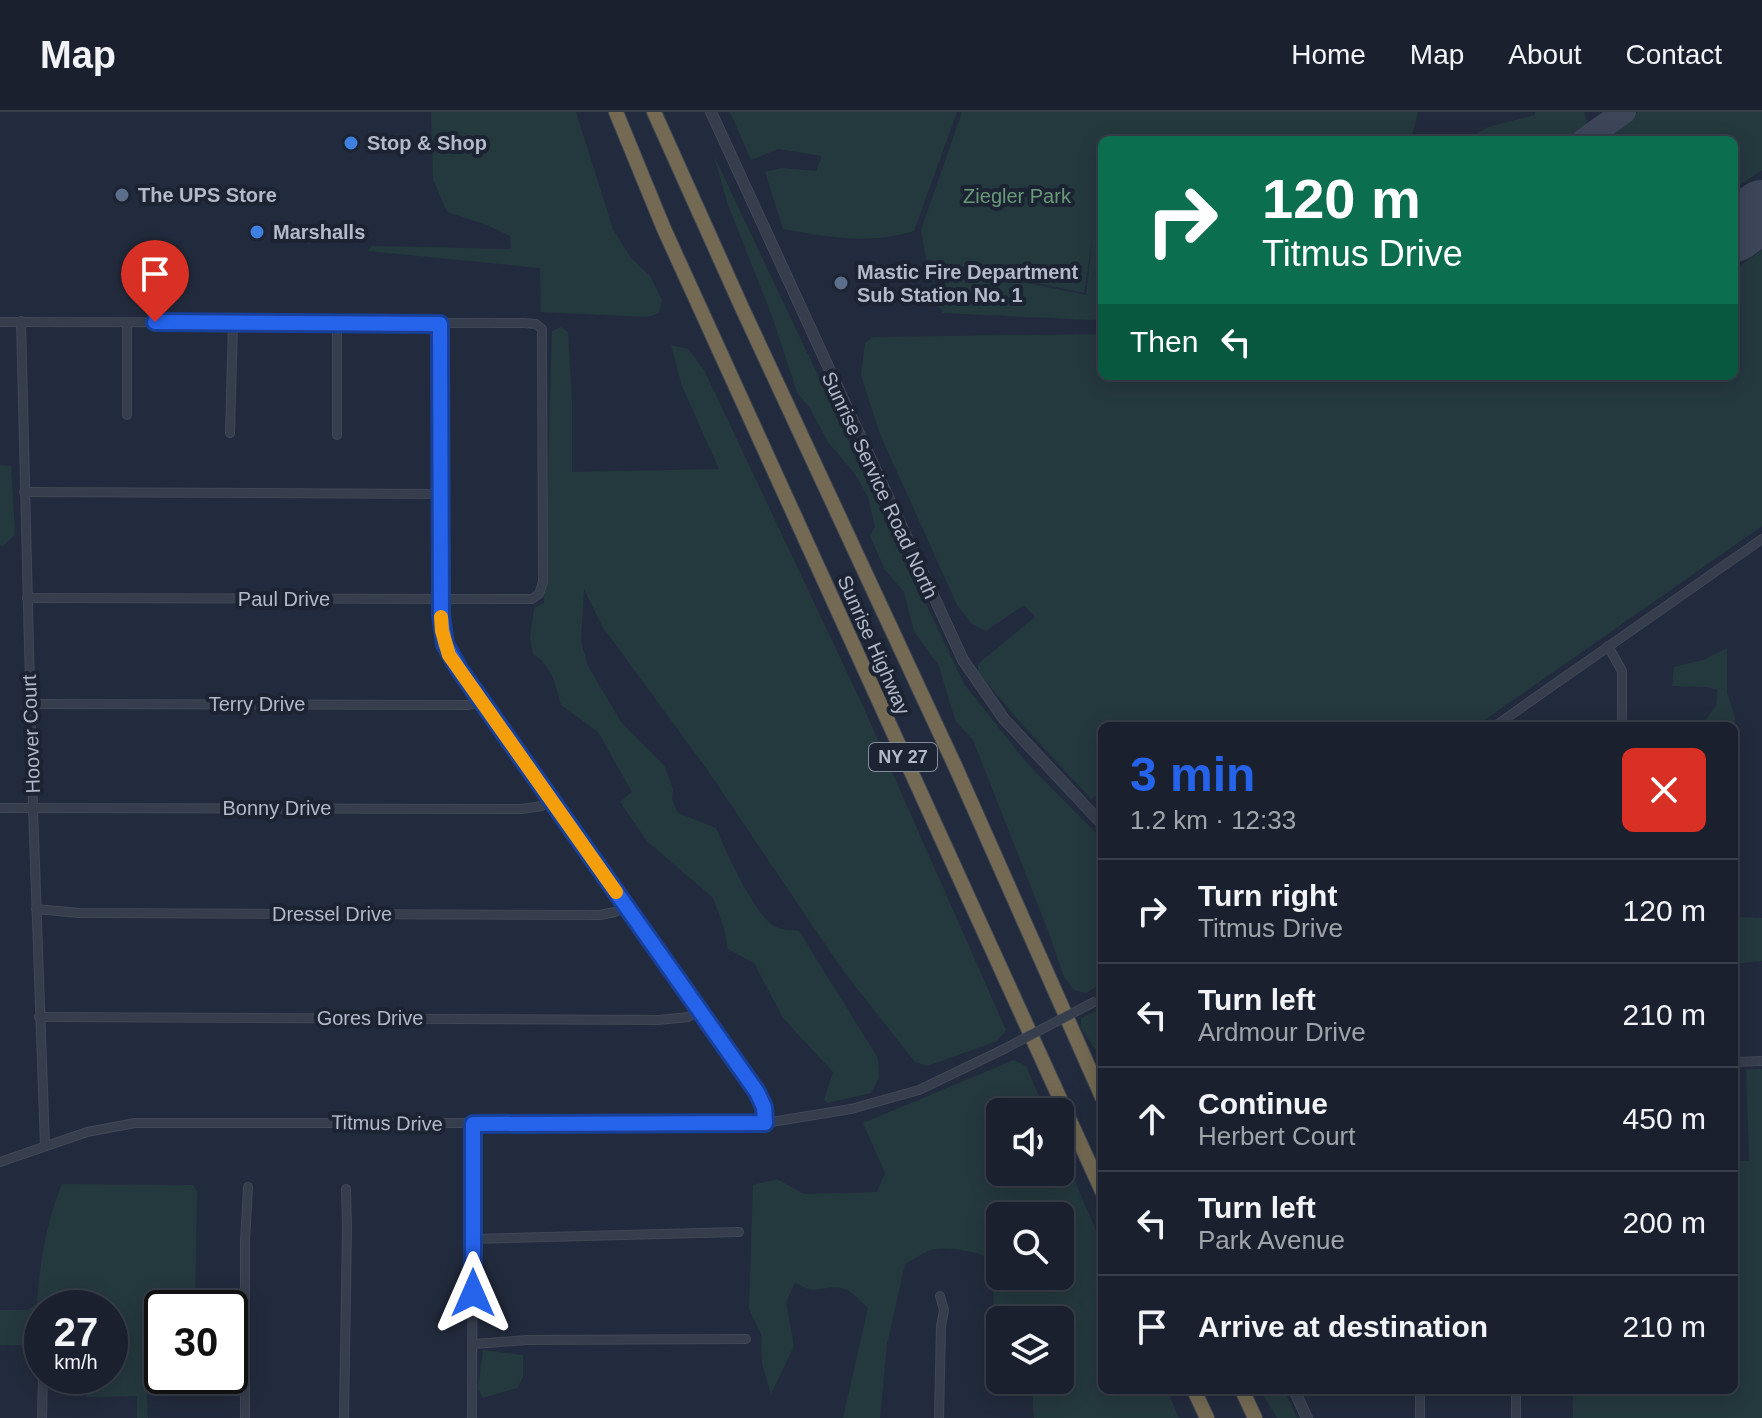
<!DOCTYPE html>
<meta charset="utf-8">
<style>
body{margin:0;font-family:Arial,sans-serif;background:#232836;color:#f1f3f6;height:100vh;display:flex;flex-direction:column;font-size:30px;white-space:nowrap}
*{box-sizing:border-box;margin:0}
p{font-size:26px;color:#9fa3aa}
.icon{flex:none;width:44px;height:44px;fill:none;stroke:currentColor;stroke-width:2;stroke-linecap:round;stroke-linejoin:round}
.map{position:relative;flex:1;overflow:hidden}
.sheet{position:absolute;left:1098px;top:610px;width:640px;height:672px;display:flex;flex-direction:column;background:#1a202e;border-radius:12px;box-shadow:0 4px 20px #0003,0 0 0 2px #383e4a}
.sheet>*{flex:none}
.hud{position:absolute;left:1098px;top:24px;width:640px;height:244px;border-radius:12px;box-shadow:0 4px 20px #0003,0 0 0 2px #383e4a;background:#0b6e4f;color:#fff;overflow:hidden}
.fabs{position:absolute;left:986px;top:986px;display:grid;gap:16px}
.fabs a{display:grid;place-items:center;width:88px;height:88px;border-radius:12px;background:#1a202e;box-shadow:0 4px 20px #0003,0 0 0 2px #383e4a;font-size:40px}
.speed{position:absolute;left:24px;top:1178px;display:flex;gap:16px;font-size:40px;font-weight:700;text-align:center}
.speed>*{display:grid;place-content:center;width:104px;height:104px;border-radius:50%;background:#1a202e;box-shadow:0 4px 20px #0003,0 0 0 2px #383e4a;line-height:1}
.speed small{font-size:20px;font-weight:400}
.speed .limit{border:4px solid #111;border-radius:12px;background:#fff;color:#111}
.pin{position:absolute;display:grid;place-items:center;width:68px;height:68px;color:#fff;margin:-82px -34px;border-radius:50% 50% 50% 0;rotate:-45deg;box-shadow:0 0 8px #0007}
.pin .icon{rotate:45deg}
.me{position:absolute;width:88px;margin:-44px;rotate:0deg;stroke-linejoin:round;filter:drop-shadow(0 0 6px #0008)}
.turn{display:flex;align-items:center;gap:28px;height:168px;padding:0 32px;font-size:36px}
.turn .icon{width:104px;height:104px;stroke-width:2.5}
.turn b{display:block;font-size:56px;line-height:68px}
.then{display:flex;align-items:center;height:76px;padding:0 32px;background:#0003;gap:16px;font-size:30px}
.round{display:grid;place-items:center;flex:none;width:84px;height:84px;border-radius:12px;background:#232836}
.headline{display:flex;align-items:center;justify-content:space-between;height:136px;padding:0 32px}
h1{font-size:48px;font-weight:700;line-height:60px;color:#2563eb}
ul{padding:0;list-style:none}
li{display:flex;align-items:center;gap:24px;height:104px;padding:0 32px;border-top:2px solid #383e4a}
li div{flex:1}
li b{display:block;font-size:30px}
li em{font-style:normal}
header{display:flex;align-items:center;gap:48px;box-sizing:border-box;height:112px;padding:0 40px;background:#1a202e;border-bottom:2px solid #383e4a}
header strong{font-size:38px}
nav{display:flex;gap:44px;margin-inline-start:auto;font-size:28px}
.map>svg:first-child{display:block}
.green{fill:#24393e;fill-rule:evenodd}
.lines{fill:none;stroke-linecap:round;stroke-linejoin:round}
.taxiway{stroke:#3d4659;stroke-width:24}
.runway{stroke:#3d4659;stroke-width:62}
.minor-casing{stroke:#404756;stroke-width:10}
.tertiary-casing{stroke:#404756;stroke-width:12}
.motorway-casing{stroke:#3f4655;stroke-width:16}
.minor{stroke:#363e4d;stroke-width:8}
.tertiary{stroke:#363e4d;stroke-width:10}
.motorway{stroke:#746a53;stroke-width:14}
.minor-bridge-casing{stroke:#404756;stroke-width:10;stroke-linecap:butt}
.minor-bridge{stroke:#363e4d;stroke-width:8}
.route-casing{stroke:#184099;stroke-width:20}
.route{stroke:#2563eb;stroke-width:14}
.slow{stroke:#f59e0b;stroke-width:14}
.shop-dot{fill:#3f7fe0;stroke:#1c2332;stroke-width:3}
.service-dot{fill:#5c6f8a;stroke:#1c2332;stroke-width:3}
.labels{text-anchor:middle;stroke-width:8;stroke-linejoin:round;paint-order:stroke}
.shield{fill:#1c2332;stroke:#858c9c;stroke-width:2}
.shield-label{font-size:18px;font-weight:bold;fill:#b2b9c9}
.poi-label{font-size:20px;font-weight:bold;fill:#b2b9c9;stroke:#1c2332;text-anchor:start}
.park-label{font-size:20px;fill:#689a78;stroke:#1c2332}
.street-label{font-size:20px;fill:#b2b9c9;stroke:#1c2332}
</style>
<header>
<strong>Map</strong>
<nav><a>Home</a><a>Map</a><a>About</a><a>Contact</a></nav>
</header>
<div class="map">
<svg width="1762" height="1306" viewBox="0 0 1762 1306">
<rect width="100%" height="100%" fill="#222b3d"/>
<g class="green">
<path d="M 431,0 L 576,0 L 613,117 L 631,146 L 650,164 L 662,188 L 659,201 L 647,205 L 541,200 L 540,156 L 368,139 L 372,134 L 511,137 L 510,124 L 487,113 L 447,100 L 433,67 Z"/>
<path d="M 730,0 L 957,0 L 914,119 C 866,133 830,125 783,117 L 765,60 L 781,56 L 816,59 L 822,44 L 778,37 L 751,48 Z"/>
<path d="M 962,0 L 1418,0 L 1411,28 L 1102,28 L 1102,207 L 1090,208 L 943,201 L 938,193 L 940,178 L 947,168 L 928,151 L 1086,183 L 1092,129 L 1084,181 L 926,147 L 921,118 Z"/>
<path d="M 1535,0 L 1584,0 L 1587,10 C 1578,33 1553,28 1532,28 L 1528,24 L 1523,28 L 1466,28 L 1488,15 L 1535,3 Z"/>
<path d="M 1638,0 L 1762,0 L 1762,58 L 1734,77 L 1734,28 L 1598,28 Z"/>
<path d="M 714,44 L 964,572 L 1026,650 L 1098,723 L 1102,730 L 1102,871 L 1086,881 L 1074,878 L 1064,865 L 1049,821 L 973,628 L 955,608 L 939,554 L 914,519 L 904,480 L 885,458 L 870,424 L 875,415 L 868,385 L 855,362 L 828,330 L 811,298 L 797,280 L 772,204 L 728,93 Z"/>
<path d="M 1762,138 L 1762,414 L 1476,614 L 1102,614 L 1102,692 L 1096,684 L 1091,687 L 1018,608 L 978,560 L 978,552 L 1035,505 L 1024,493 L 986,519 L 972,512 L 957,493 L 880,322 L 861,263 L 865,231 L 873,225 L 1102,222 L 1102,264 L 1734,264 L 1734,158 Z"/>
<path d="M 561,215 L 568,220 L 572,291 L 572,360 L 719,357 L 682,274 L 671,233 L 688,237 L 704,258 L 862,592 L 1006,918 L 997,929 L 927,954 L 915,950 L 844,860 L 706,656 L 602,514 L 584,477 L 581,529 L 588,554 L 621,610 L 664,653 L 673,677 L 672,687 L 678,701 L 716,716 C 726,740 753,800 774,814 C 781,818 791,818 799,819 L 878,946 L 879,966 L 871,981 L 827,991 L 824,988 L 833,960 L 783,906 L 754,851 L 728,837 L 724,816 L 713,786 L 647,729 L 620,690 L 632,680 L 598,620 L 561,593 C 555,572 553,555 533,542 L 530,526 L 534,496 L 544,491 L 552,219 Z"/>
<path d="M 0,353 L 11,354 L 15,423 L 3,434 L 0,434 Z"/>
<path d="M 1727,536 L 1727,581 L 1735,605 L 1734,614 L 1701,614 L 1716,594 L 1718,578 L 1706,575 L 1672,574 L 1674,555 L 1703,548 Z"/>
<path d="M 1734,805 L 1762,806 L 1762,849 L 1734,852 Z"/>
<path d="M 1102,896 L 1102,948 L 1081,916 L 1081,906 Z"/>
<path d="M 1014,948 L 1026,954 L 1046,1000 L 1000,1000 L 1000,1060 L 1060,1060 L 1060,1035 L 1102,1132 L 1102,1278 L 1167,1278 L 1179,1306 L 1034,1306 L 1032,1277 L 1009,1268 L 1060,1268 L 1060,1208 L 1000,1208 L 1000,1263 L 994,1255 L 993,1148 C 975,1139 955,1135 935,1137 C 925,1138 914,1148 905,1152 L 887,1232 L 880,1306 L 843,1306 L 868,1196 C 860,1189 852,1178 841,1176 C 819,1173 817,1185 795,1170 L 786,1191 L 794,1234 L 771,1282 L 762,1252 L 761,1222 L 749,1197 L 753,1073 L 777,1067 L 804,1082 L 877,1080 L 885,1061 L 863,1011 ZM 1000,1104 L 1060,1104 L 1060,1164 L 1000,1164 Z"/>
<path d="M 1746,957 L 1762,957 L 1762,1306 L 1573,1306 L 1573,1278 L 1644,1278 L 1656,1281 L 1663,1278 L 1734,1278 L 1734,1049 L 1749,1049 Z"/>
<path d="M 62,1072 L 193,1073 L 197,1080 L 195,1196 L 162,1196 L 162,1241 L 157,1241 C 143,1260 147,1284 148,1306 L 137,1306 L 137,1284 L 87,1285 L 78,1269 L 81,1264 L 110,1264 L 110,1196 L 97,1196 L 92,1185 L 59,1189 L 37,1197 L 28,1233 L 0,1233 L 0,1198 L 28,1198 L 37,1191 C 40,1150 46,1111 62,1072 Z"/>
<path d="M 483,1238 L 523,1243 L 523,1265 L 517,1276 L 483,1286 L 478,1277 Z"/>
<path d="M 1260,1278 L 1284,1278 L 1297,1306 L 1277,1306 Z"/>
</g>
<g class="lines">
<path class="taxiway" d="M 1584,28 L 1624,0"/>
<path class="runway" d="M 1734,119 L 1762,99"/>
<g class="minor-casing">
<g id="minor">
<path d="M 21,209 L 33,696 L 45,1034"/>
<path d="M 0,210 L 524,211 L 536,212 L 542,217 L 543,470 L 539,482 L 532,487 L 27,486"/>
<path d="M 127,211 L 127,303"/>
<path d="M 440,212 L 442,519 L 449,543 L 757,980 L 764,995 L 765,1011"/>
<path d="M 230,321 L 233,211"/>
<path d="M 337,323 L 337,211"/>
<path d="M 24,380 L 441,382"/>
<path d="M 1608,534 L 1622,559 L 1622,614"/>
<path d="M 30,592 L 467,593 L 484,590"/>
<path d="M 1495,614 L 1762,427"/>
<path d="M 0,696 L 522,697 L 542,694 L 552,687"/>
<path d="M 36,797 L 79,801 L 600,803 L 615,800 L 626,795"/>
<path d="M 39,905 L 659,908 L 688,905 L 699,898"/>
<path d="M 1734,950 L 1762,949"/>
<path d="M 0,1050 L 87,1020 L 135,1011 L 765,1011 L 851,997 L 919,978 L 1002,938"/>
<path d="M 473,1127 L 739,1120"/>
<path d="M 474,1232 L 527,1228 L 746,1227"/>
<path d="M 42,1306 L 43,1264"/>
<path d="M 245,1306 L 245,1130 L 248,1075"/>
<path d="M 344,1306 L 347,1115 L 346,1077"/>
<path d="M 472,1306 L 473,1012"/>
<path d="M 939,1306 L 941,1214 L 944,1198 L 940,1184"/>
<path d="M 1420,1306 L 1420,1278"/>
<path d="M 1516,1306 L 1516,1278"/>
</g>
</g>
<g class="tertiary-casing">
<g id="tertiary">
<path d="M 711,0 L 963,548 L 1004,607 L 1102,712"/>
<path d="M 1294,1278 L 1307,1306"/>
</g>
</g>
<g class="motorway-casing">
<g id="motorway">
<path d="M 616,0 L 664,117 L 1102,1079"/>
<path d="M 654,0 L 743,198 L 956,656 L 1102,985"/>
<path d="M 1194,1278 L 1207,1306"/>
<path d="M 1242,1278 L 1255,1306"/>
</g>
</g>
<use href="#minor" class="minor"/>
<use href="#tertiary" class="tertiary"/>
<use href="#motorway" class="motorway"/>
<g class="minor-bridge-casing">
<path id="minor-bridge" d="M 1002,938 L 1096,889"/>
</g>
<use href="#minor-bridge" class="minor-bridge"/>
</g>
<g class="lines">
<g class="route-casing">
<path id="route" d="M 155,210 L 440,212 L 441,503 L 445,532 L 459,557 L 757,980 L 764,995 L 765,1011 L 473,1012 L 473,1181"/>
</g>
<use href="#route" class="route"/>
<path class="slow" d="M 441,505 L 442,519 L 449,543 L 616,780"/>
</g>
<g class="shop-dot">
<circle cx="351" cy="31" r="8"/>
<circle cx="257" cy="120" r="8"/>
</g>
<g class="service-dot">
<circle cx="122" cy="83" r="8"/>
<circle cx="841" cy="171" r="8"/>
</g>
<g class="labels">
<rect class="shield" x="869" y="631" width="68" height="28" rx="6"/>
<g class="shield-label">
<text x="903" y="651">NY 27</text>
</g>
<g class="poi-label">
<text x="367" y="38">Stop &amp; Shop</text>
<text x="138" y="90">The UPS Store</text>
<text x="273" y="127">Marshalls</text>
<text x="857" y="167">Mastic Fire Department<tspan x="857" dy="23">Sub Station No. 1</tspan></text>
</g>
<g class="park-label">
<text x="1017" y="91">Ziegler Park</text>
</g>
<g class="street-label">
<text transform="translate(880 373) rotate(65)" y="7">Sunrise Service Road North</text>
<text x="284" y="494">Paul Drive</text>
<text transform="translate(874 533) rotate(66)" y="7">Sunrise Highway</text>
<text x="257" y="599">Terry Drive</text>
<text transform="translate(31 622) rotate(-92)" y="7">Hoover Court</text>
<text x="277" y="703">Bonny Drive</text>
<text x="332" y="809">Dressel Drive</text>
<text x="370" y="913">Gores Drive</text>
<text transform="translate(387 1011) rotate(1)" y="7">Titmus Drive</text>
</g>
</g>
</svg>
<div class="fabs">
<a><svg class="icon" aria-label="sound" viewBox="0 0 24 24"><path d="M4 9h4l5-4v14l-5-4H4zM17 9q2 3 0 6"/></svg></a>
<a><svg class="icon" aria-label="search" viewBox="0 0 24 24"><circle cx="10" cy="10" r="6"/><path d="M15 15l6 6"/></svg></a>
<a><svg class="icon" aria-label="layers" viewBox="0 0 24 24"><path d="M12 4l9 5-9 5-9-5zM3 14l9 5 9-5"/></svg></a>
</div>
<div class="speed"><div>27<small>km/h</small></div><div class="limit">30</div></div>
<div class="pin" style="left:155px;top:210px;background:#d93025"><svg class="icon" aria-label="arrive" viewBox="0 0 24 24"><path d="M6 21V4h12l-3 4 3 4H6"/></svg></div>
<svg class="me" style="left:473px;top:1181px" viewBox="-20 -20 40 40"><path d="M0-17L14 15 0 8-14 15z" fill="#2563eb" stroke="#fff" stroke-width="4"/></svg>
<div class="hud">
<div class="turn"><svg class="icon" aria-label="right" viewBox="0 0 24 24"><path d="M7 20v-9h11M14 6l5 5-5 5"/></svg><div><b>120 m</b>Titmus Drive</div></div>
<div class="then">Then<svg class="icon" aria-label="left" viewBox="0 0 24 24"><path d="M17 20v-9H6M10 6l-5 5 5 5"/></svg></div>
</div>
<section class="sheet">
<div class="headline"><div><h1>3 min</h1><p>1.2 km · 12:33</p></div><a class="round" style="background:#d93025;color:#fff"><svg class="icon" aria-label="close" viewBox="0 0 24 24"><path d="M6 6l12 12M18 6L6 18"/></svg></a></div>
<ul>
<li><svg class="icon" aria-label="right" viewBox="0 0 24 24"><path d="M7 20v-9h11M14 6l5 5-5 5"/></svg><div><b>Turn right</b><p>Titmus Drive</p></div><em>120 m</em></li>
<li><svg class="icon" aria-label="left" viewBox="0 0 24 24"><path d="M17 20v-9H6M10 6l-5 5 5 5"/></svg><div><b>Turn left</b><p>Ardmour Drive</p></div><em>210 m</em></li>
<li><svg class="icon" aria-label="ahead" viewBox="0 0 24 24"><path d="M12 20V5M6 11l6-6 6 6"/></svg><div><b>Continue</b><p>Herbert Court</p></div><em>450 m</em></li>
<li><svg class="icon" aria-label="left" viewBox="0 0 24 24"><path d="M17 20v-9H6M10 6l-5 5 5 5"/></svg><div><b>Turn left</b><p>Park Avenue</p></div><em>200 m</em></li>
<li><svg class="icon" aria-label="arrive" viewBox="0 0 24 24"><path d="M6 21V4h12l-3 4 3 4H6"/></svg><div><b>Arrive at destination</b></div><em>210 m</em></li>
</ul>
</section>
</div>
